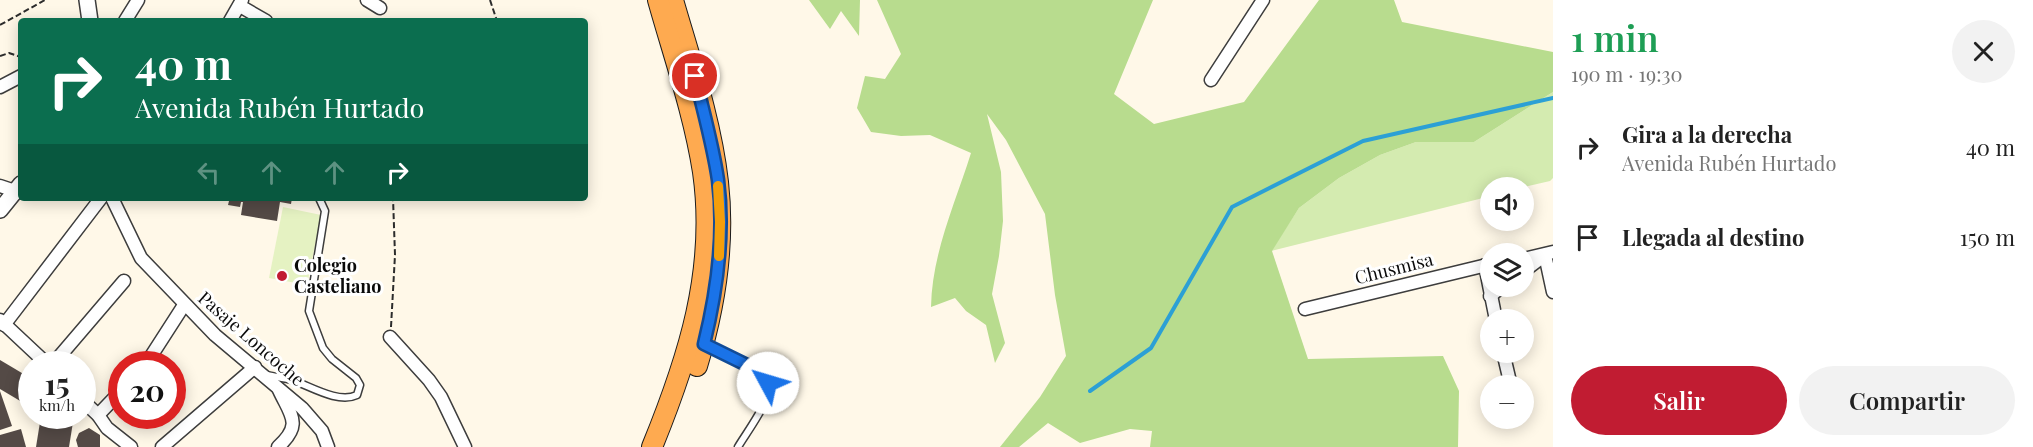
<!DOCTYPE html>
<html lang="es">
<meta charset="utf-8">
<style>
body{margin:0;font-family:"Playfair Display",serif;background:#f2f2f2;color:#222;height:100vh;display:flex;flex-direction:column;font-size:22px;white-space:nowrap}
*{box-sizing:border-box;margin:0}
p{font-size:20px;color:#767676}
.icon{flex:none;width:33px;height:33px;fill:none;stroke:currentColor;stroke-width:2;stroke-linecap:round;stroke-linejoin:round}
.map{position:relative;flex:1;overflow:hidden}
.sheet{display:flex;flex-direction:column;background:#fff;width:480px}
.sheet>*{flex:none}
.hud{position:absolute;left:18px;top:18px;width:570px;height:183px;border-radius:6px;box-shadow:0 3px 15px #0003;background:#0b6e4f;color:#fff;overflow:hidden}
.fabs{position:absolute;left:1480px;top:177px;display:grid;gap:12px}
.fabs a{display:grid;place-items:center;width:54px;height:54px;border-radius:50%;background:#fff;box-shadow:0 3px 15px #0003;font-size:30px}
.speed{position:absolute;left:18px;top:351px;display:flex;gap:12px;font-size:30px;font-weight:700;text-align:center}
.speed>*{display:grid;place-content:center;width:78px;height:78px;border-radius:50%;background:#fff;box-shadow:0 3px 15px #0003;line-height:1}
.speed small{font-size:15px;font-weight:400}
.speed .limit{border:9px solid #d22;background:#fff;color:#111}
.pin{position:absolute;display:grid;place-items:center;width:51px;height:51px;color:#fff;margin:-26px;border:3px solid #fff;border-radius:50%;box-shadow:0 2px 6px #0007}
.me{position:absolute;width:66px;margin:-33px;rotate:309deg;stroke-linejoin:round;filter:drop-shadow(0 0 4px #0008)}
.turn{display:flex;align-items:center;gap:21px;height:126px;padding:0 18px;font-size:27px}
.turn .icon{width:78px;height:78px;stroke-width:2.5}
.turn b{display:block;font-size:42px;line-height:51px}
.lanes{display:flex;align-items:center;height:57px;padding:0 18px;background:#0003;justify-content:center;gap:30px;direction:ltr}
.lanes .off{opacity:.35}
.round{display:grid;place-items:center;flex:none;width:63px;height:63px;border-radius:32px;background:#f2f2f2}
.headline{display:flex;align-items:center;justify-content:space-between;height:102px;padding:0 18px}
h1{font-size:36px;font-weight:600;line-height:45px;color:#1e9e55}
.button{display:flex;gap:12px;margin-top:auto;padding:12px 18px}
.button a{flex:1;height:69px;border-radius:36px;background:#c11c32;color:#fff;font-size:24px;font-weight:600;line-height:69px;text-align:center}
.button a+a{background:#f2f2f2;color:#222}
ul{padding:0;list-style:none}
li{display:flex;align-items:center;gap:18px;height:90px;padding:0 18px}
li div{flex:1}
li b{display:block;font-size:22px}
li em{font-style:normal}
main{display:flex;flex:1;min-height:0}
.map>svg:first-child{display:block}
.green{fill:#d4ebb0}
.forest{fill:#b8dc8e}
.pitch{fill:#e5f2c2}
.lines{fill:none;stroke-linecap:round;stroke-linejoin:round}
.stream{stroke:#2ca0d5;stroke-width:4}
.building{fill:#544a46}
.service-casing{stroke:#3d3d3d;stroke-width:9}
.minor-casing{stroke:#3d3d3d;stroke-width:15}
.tertiary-casing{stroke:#3d3d3d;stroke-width:18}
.trunk-casing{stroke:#1b1b1b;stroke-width:22}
.path{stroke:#2c2c2c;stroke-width:2;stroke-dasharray:6 3;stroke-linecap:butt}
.service{stroke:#fff;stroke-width:6}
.minor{stroke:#fff;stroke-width:12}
.tertiary{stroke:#fff;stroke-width:15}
.trunk{stroke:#feaa50;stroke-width:20}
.route-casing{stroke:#114b97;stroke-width:15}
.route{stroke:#1a73e8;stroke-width:10}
.slow{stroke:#f59e0b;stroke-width:10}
.poi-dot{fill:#c11c32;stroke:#fff;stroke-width:2}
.labels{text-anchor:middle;stroke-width:6;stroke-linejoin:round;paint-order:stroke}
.poi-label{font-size:18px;font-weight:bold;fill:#0a0a0a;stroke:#fff;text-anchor:start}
.street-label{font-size:18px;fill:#0a0a0a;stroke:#fff}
</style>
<main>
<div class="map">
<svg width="1553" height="447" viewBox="0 0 1553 447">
<rect width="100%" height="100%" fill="#fff8e8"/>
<path class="green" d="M 1553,92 L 1553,178 L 1550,181 L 1524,187 L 1491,188 L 1491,196 L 1271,251 L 1299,208 L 1339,178 L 1380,155 L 1416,142 L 1474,142 Z"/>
<g class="forest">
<path d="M 809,0 L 860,0 L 859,36 L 841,11 L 830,29 Z"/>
<path d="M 877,0 L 1153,0 L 1114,94 L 1154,124 L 1244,102 L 1319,0 L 1394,0 L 1402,22 L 1553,52 L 1553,92 L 1474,142 L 1416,142 L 1380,155 L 1339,178 L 1299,208 L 1272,251 L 1308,359 L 1443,356 L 1459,391 L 1458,447 L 1150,447 L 1152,431 L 1130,429 L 1080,443 L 1048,423 L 1019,447 L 1000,447 L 1040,397 L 1066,356 L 1055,295 L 1045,214 L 1006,140 L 987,114 L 1001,172 L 1003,221 L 999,256 L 992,294 L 1005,343 L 995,363 L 986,325 L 966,311 L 955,298 L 931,307 C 932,253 955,204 971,153 L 930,135 L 901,136 L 871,132 L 857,108 L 865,76 L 885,79 L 901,54 Z"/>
</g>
<path class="pitch" d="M 283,207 L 321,215 L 307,285 L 269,278 Z"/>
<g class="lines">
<path class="stream" d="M 1090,391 L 1151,348 L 1232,207 L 1363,141 L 1553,98"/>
</g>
<g class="building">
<path d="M 221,198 L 292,198 L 291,204 L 280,202 L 277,221 L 241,215 L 243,202 L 241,202 L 240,207 L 228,205 L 229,201 Z"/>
<path d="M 0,360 L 32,379 L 32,408 L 0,389 Z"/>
<path d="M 0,391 L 12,426 L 0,430 Z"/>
<path d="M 41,416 L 74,416 L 69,447 L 36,447 Z"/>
<path d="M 89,428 L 100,435 L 100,447 L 78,447 L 76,440 L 79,433 Z"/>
<path d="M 21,429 L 26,447 L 0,447 L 0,435 Z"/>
</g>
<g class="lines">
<g class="service-casing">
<g id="service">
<path d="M 707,346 L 761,372 C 764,376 768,378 768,384 C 772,400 746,433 738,447"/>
<path d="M 267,375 C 275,377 284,378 292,380 C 310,386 338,404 357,395 L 360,385 L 356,378 L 332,359 L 323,348 L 309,311 L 325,211 L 319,198"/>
</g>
</g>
<g class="minor-casing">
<g id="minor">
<path d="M 367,0 L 380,8"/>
<path d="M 240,6 L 266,21"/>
<path d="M 125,21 L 138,0"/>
<path d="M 230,21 L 242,0"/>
<path d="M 1211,80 L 1263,0"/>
<path d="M 0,87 L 21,76"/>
<path d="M 0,186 L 15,191"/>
<path d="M 112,198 L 141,258 L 215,335 L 302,408 L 322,431 L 328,447"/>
<path d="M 1524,259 L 1553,252"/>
<path d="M 1485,265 L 1496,320"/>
<path d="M 1524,271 L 1545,255 L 1553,292"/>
<path d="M 1490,296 L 1503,286"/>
<path d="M 1305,309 L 1491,264"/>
<path d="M 0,320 L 47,364"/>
<path d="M 4,325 L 101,198"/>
<path d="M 390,337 L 429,380 L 441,397 L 465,447"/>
<path d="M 1503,352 L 1511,386"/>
<path d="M 53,364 L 124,281"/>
<path d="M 146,364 L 184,305"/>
<path d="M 82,400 L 98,415 L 107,428 L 131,447"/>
<path d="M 98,415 L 122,390"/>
<path d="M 162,447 L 255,367"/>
<path d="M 278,447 C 303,424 291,416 279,390"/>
</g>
</g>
<g class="tertiary-casing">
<g id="tertiary">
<path d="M 87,0 L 90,21"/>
<path d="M 0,210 L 21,184"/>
</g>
</g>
<g class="trunk-casing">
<g id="trunk">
<path d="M 673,0 C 690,59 711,120 718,182 C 725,244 715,307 697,366"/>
<path d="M 652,447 C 688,359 717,270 703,172 C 694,114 674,57 658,0"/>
</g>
</g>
<g class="path">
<path d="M 490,0 L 497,21"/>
<path d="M 0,25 L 45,0"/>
<path d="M 0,56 L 9,53 L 21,57"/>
<path d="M 391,327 L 395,255 L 393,198"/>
</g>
<use href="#service" class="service"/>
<use href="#minor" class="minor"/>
<use href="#tertiary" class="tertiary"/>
<use href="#trunk" class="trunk"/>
</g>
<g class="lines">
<g class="route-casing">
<path id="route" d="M 695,76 C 703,111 713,145 718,180 C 725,234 717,291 704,344 L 761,372 L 766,377 L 768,383"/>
</g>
<use href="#route" class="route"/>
<path class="slow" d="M 718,186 L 720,222 L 719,256"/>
</g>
<circle class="poi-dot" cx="282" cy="276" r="6"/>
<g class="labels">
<g class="poi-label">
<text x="294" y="272">Colegio<tspan x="294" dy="21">Casteliano</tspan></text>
</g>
<g class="street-label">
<text transform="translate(1394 269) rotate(-14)" y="6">Chusmisa</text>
<text transform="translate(251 339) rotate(41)" y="6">Pasaje Loncoche</text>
</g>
</g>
</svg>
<div class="fabs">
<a><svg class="icon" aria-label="sound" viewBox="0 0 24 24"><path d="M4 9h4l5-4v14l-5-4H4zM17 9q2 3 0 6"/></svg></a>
<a><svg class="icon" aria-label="layers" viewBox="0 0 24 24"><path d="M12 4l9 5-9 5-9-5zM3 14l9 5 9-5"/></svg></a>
<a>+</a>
<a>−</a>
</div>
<div class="speed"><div>15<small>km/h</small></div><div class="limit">20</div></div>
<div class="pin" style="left:695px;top:76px;background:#d93025"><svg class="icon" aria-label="arrive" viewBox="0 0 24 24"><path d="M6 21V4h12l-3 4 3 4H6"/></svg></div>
<svg class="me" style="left:768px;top:383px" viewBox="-20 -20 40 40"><circle r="19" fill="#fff"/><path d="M0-13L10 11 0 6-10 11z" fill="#1a73e8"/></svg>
<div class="hud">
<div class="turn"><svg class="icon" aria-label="right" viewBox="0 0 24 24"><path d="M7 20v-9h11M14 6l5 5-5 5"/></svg><div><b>40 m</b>Avenida Rubén Hurtado</div></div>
<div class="lanes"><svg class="icon off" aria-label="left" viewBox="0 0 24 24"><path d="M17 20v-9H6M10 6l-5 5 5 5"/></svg><svg class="icon off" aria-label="ahead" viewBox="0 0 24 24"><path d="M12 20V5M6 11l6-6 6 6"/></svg><svg class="icon off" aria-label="ahead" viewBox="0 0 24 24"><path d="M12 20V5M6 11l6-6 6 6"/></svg><svg class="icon" aria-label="right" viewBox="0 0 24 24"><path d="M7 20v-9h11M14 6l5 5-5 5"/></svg></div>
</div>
</div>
<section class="sheet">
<div class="headline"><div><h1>1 min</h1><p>190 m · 19:30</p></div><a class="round"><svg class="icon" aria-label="close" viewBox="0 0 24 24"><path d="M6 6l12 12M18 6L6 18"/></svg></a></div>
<ul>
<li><svg class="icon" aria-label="right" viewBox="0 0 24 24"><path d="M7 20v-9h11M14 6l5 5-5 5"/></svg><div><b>Gira a la derecha</b><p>Avenida Rubén Hurtado</p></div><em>40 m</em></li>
<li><svg class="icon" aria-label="arrive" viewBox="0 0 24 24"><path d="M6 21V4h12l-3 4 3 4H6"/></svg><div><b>Llegada al destino</b></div><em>150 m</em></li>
</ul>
<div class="button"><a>Salir</a><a>Compartir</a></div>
</section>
</main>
